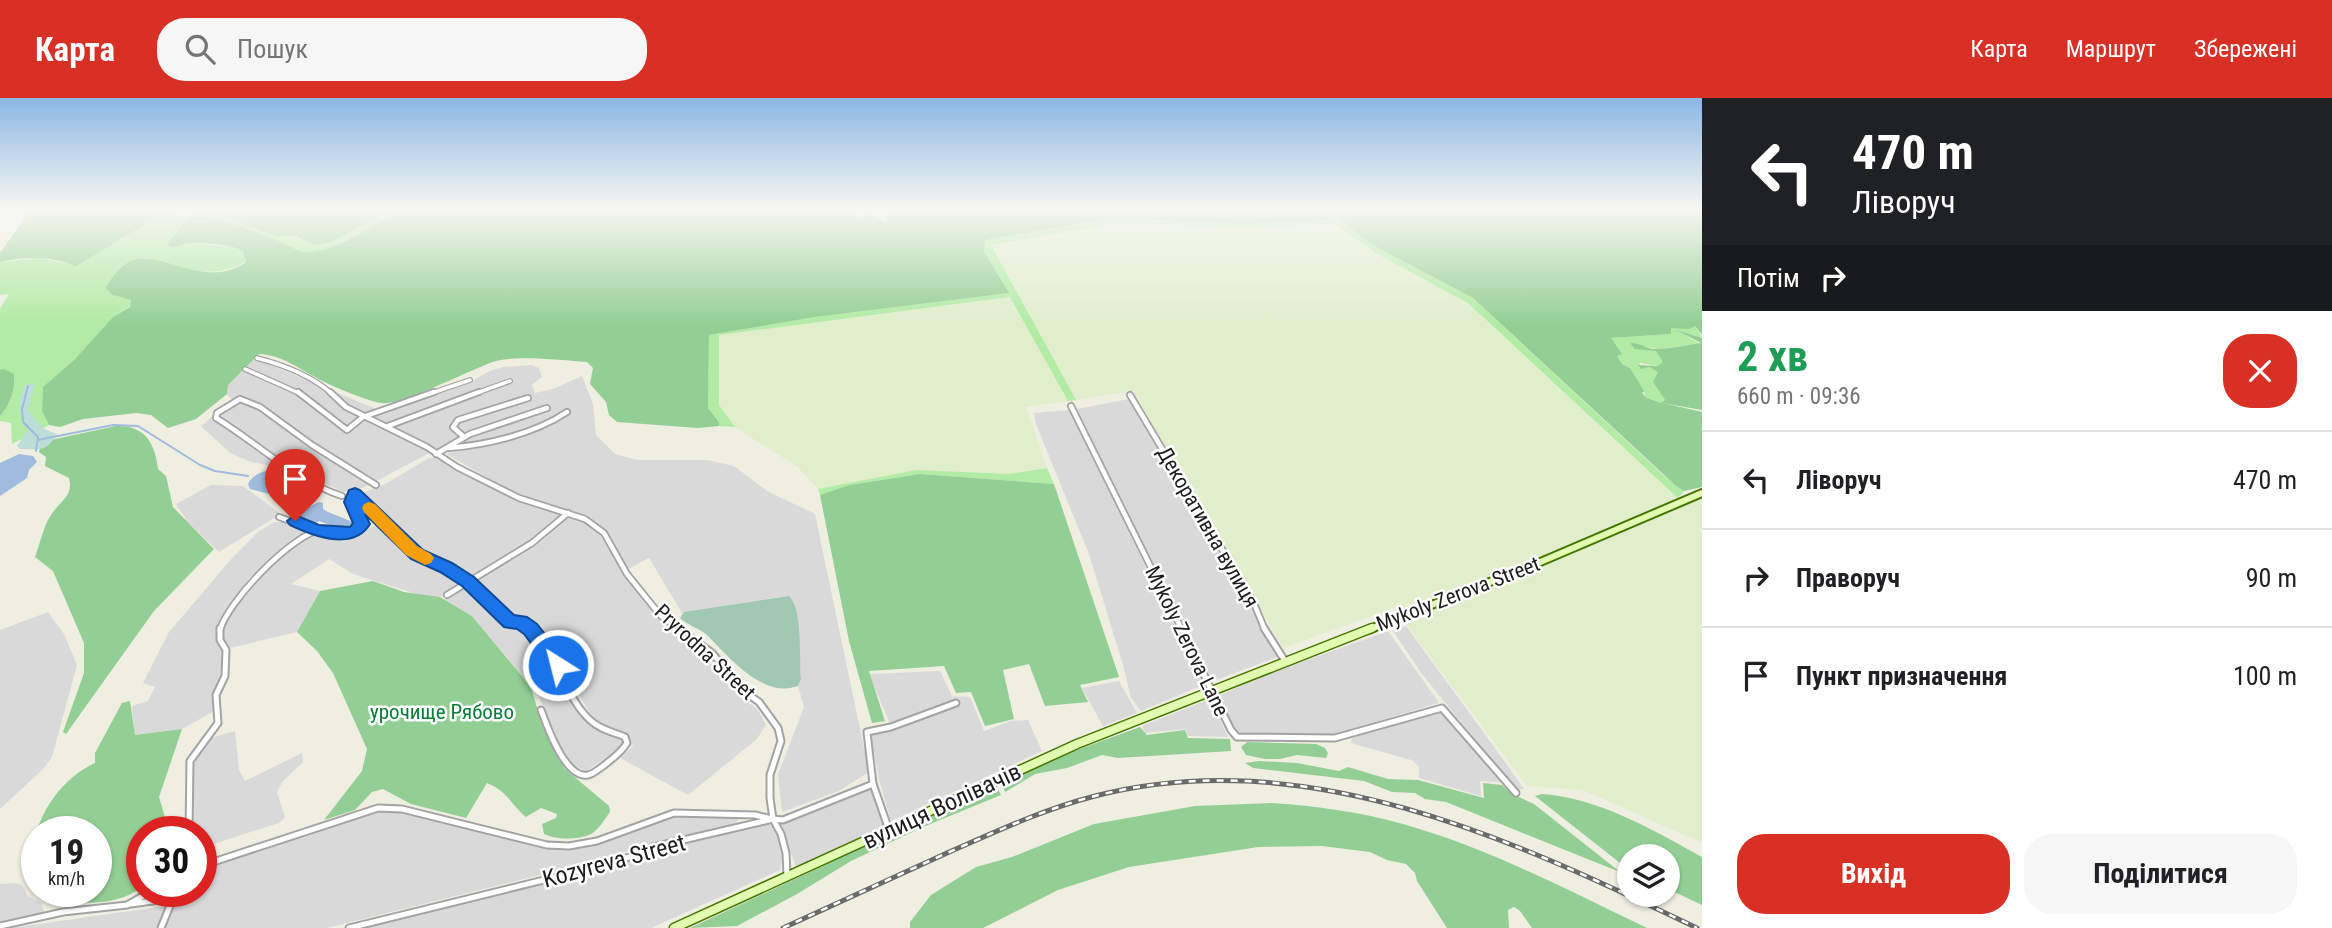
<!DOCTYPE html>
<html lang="uk">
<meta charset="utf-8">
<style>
body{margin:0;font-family:"Roboto Condensed",sans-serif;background:#f6f6f6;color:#202124;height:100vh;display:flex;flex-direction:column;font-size:26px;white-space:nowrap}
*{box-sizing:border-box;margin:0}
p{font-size:23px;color:#757577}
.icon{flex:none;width:38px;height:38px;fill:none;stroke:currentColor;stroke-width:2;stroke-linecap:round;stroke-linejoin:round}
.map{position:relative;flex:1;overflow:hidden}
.sheet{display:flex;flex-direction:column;background:#fff;width:630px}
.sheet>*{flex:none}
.top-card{background:#202124;color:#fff;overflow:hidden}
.fabs{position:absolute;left:1617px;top:746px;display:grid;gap:14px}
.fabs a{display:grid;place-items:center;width:63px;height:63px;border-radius:50%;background:#fff;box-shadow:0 2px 5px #0004;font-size:35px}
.speed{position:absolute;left:21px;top:718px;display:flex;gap:14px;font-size:35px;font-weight:700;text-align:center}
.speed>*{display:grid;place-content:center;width:91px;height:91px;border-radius:50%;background:#fff;box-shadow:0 2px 5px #0004;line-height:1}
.speed small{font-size:18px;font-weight:400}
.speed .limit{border:10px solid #d22;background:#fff;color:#111}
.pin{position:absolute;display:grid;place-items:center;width:60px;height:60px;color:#fff;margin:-72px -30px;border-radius:50% 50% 50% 0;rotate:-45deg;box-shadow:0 0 7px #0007}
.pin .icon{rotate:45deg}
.me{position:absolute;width:77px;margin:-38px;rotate:324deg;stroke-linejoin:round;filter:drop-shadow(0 0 5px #0008)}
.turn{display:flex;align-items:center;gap:24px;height:147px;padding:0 35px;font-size:32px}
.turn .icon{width:91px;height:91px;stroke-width:2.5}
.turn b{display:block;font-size:49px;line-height:60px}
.then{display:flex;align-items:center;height:66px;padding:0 35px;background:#0003;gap:14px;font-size:26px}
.round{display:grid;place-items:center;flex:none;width:74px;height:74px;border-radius:28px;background:#f6f6f6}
.headline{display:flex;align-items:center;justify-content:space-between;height:119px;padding:0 35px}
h1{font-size:42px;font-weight:700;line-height:52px;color:#1e9e55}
.cta{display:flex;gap:14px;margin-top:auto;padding:14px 35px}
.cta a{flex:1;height:80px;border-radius:28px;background:#d93025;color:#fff;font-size:28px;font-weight:700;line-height:80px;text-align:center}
.cta a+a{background:#f6f6f6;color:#202124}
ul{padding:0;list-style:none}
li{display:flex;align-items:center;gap:21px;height:98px;padding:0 35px;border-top:2px solid #e0e0e0}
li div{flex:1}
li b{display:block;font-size:26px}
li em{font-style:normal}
header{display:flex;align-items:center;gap:42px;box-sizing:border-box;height:98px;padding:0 35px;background:#d93025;color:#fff}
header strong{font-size:33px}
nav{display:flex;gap:38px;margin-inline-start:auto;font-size:24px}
.search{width:490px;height:63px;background:#f6f6f6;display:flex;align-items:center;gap:18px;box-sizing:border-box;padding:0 24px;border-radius:28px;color:#757577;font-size:26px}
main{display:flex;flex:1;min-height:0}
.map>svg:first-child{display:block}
.residential{fill:#dad9d9}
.farmland{fill:#e0eecb}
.grass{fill:#b1eba4}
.forest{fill:#93cf94}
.wetland{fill:#bdddd8}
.cemetery{fill:#a1c8b3}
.water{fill:#9fbcde}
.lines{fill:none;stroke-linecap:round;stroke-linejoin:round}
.stream{stroke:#9fbcde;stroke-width:2}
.street-far2-casing{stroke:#a3a3a3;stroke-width:6}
.street-far1-casing{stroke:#a3a3a3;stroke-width:8}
.street-casing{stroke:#a3a3a3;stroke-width:9}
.secondary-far1-casing{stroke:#457500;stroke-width:10}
.secondary-casing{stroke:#457500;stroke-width:11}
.street-far2{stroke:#fff;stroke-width:3.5}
.street-far1{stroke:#fff;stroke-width:4.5}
.street{stroke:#fff;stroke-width:5}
.secondary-far1{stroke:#e1fcb1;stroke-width:6}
.secondary{stroke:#e1fcb1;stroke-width:8}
.rail-casing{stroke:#6a6a6a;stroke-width:5}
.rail{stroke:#fff;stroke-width:2.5;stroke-dasharray:7;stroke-linecap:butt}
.route{fill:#1a73e8;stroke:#114b97;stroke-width:2}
.slow{fill:#f59e0b}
.labels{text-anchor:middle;stroke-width:5;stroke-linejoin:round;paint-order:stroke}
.street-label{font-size:21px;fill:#1c1c1c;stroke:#fff}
.park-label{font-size:21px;fill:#077d35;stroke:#fff}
.near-street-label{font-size:24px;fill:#1c1c1c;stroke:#fff}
</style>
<header>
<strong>Карта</strong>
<div class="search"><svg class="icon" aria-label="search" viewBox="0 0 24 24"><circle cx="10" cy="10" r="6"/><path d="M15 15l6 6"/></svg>Пошук</div>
<nav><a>Карта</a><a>Маршрут</a><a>Збережені</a></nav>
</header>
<main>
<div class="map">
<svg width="1702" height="830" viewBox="0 0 1702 830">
<rect width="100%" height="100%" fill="#eeeee1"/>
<g class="residential">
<path d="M 256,261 L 381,313 L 464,287 L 490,273 L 503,269 L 531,267 L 539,270 L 542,279 L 532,287 L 535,295 L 553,291 L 582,278 L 593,306 L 596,337 L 615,356 L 637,362 L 707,362 L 734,368 L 767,393 L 815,416 L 869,674 L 839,693 L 782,714 L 778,677 L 804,609 L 798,588 L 801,581 L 796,513 L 780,499 L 682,515 L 649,460 L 628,471 L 603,431 L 588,420 L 520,398 L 446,356 L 458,352 L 437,351 L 365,389 L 344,394 L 296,373 L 251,364 L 230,355 L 201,328 L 232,302 L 227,296 L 228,287 L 250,262 Z"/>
<path d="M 1129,301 L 1246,497 L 1277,559 L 1211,584 L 1077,311 Z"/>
<path d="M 1070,312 L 1203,587 L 1141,613 L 1131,600 L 1123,567 L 1089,456 L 1036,326 L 1034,315 Z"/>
<path d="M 429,360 L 440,360 L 484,383 L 563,416 L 525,447 L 469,482 L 451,470 L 417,455 L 360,396 L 387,385 Z"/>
<path d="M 211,387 L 243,388 L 281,416 L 219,454 L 188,424 L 176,406 Z"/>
<path d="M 568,417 L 583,423 L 600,437 L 623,475 L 660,523 L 699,551 L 740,598 L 758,612 L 766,627 L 757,641 L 688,697 L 620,660 L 633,648 L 630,639 L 592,619 L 573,586 L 539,536 L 529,525 L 513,520 L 474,483 L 545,440 Z"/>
<path d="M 274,424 L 291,424 L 310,433 L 250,479 L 226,510 L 217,531 L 223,555 L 216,612 L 182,631 L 135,637 L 132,608 L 148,603 L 155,589 L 143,585 L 169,534 L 233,459 L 258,434 Z"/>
<path d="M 379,425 L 419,460 L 465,484 L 440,499 L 420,497 L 353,476 L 329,461 L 291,486 L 320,493 L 297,534 L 230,550 L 223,541 L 222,529 L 232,509 L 269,468 L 317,434 L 344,444 Z"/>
<path d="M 467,487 L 508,524 L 520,526 L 537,543 L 567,586 L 583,619 L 593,628 L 624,641 L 624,647 L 586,673 L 574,667 L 565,656 L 537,595 L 472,518 L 444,501 Z"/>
<path d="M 48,514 L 64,536 L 77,567 L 52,659 L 44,670 L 0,711 L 0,532 Z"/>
<path d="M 1406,528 L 1497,653 L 1524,691 L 1516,692 L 1422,576 L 1393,533 Z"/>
<path d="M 1388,533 L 1439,605 L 1331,637 L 1242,637 L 1236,635 L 1231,627 L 1218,598 L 1263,578 Z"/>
<path d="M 940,573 L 952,598 L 970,599 L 984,633 L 1011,623 L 1028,622 L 1042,653 L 891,723 L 879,682 L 871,636 L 893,633 L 961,606 L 956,602 L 890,626 L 869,576 Z"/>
<path d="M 1119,583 L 1137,615 L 1103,628 L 1082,590 Z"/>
<path d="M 1210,601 L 1228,639 L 1188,638 L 1185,631 L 1145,635 L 1142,628 Z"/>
<path d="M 1443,612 L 1501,684 L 1480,683 L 1481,698 L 1419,680 L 1419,668 L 1411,662 L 1351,645 L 1352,640 Z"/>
<path d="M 235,633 L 239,672 L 245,683 L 302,655 L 303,664 L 283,683 L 277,694 L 285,719 L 279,725 L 201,750 L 201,733 L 192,733 L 191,674 L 193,661 L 204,646 L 211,640 Z"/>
<path d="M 870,688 L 884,728 L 796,769 L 781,725 Z"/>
<path d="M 375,714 L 400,714 L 547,750 L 571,750 L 600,746 L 674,717 L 739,719 L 736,726 L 670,741 L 588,765 L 327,830 L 165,830 L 181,793 L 201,793 L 201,769 Z"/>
<path d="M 763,726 L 772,727 L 777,734 L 782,761 L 780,772 L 651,830 L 363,830 Z"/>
<path d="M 15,785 L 22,787 L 28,798 L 41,805 L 45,816 L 0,826 L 0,786 Z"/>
<path d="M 165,808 L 157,830 L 11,830 Z"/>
</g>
<g class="farmland">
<path d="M 1118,125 L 1241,130 L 1335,126 L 1377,156 L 1468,205 L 1686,407 L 1702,401 L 1702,745 L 1583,692 L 1527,688 L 1394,510 L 1283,550 L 1133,293 L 1076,302 L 990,147 Z"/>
<path d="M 1011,199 L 1068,303 L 1026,309 L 1047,370 L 1009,376 L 916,372 L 818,391 L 798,369 L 735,329 L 719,307 L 719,237 Z"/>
</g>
<g class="grass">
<path d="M 158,110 L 175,110 L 176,118 L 215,114 L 215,110 L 220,110 L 224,118 L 277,139 L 292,137 L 300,142 L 368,122 L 395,110 L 402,110 C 383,122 330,154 309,155 C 298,155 243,130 228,124 L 181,148 L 189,145 L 237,149 L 244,153 L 246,163 C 213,186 170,165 134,162 L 113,197 L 131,202 L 130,208 L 113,219 L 75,261 L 43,289 L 42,313 L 49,327 L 12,346 L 11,325 L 0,323 L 0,318 C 10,308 16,291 14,277 L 0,272 L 0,211 L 9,196 L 0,197 L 0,164 L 37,160 L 68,165 L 122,141 L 153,121 Z"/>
<path d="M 1322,110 L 1329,110 L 1334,117 L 1371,146 L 1473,200 L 1664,378 L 1684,393 L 1678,400 L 1468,205 L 1377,156 L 1335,126 L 1241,130 L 1118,125 L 991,147 L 1076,302 L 1068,303 L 1010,199 L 719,237 L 719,307 L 735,329 L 719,328 L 719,324 L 708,310 L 709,237 L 815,219 L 1008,195 L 984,154 L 985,142 L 1112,120 L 1244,126 L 1332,122 Z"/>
<path d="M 1695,228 L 1702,240 L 1675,231 L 1700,246 L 1657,251 L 1630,245 L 1656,253 L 1664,265 L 1659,268 L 1640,265 L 1638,270 L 1649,269 L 1659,274 L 1655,287 L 1665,302 L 1662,305 L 1702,314 L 1665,307 L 1647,300 L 1630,270 L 1622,266 L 1617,258 L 1621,255 L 1610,240 L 1671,236 L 1671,230 Z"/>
<path d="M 1047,370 L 1054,386 L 920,376 L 849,387 L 820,397 L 818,391 L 916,372 L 1009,376 Z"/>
</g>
<g class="forest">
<path d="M 59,110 L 158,110 L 154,121 L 76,168 C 53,158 25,158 0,164 L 0,155 L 30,113 Z"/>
<path d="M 220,110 L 395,110 L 331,144 L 315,147 L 292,137 L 277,139 L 224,118 Z"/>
<path d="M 402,110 L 851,110 L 857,121 L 868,116 L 887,124 L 885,110 L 1322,110 L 1333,122 L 1244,126 L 1112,120 L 985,142 L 984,154 L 1009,195 L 815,219 L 709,237 L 708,310 L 719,324 L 719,328 L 698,330 L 617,324 L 609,317 L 606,304 L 590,286 L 593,270 L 587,264 C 563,262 518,257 496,263 C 472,270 403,308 382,305 C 370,304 328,287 317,280 C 298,270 282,257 259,256 L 228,287 L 227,296 L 196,321 L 168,330 L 151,317 L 136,315 L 83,321 L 60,329 L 49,327 L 42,313 L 43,289 L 75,261 L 113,219 L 130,209 L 131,202 L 113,197 L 106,190 C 110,181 123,165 133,162 C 166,154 205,192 246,164 L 243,153 C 232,146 206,145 192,145 C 185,145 178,149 170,149 L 167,146 L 188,121 C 211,113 258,135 281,144 C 290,148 300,156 311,154 C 337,152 379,124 402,110 Z"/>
<path d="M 1329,110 L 1616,110 C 1645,118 1672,113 1702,115 L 1702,237 L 1695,228 L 1689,231 L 1671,230 L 1671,236 L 1611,240 L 1622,256 L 1617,258 L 1622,266 L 1630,270 L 1644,293 L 1642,295 L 1647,300 L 1661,305 L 1665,302 L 1653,284 L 1658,274 L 1649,269 L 1641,271 L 1637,267 L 1658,268 L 1663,264 L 1656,253 L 1635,251 L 1630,245 C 1640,244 1648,252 1658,251 C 1673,250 1687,247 1701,245 L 1674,231 L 1702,240 L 1702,312 L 1662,305 L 1702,314 L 1702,389 L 1684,393 L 1675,387 L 1473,200 L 1371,146 L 1334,117 Z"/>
<path d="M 4,271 L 14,276 C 16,291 10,307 0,318 L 0,272 Z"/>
<path d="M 116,328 C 145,327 155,345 158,371 L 166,378 L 173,409 L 214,451 L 154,513 L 66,636 L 63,634 L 84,575 L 84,545 L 53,473 L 35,459 C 40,446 43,429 51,417 C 60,403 74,398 69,380 L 45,368 L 46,359 L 39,354 L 41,346 L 46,343 Z"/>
<path d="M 920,376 L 1054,386 L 1119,579 L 1080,587 L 1088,604 L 1045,608 L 1029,566 L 1003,572 L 1014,621 L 985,628 L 971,594 L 956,595 L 944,568 L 869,573 L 885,623 L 872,625 L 849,543 L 820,397 L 849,387 Z"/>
<path d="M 373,483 L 404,494 L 440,499 L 472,518 L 531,589 L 540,620 L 564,670 L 609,708 L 610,714 C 605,721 598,732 591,736 C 579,742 556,742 544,736 L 542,726 L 556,720 L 557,716 L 541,710 L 526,719 C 509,705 509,694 487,685 L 466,720 L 411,706 L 383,691 L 372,694 L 355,712 L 324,722 L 362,673 L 367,651 L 333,575 L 317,553 L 297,534 L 320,493 Z"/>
<path d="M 130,603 L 135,637 L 182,631 L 159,699 L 169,733 L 142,733 L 142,789 C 115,810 70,808 39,795 L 38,793 L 96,793 L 96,733 L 37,733 C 46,704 67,678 95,665 L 95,655 L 122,605 Z"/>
<path d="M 1140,629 L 1147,637 L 1185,632 L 1188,640 L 1230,641 L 1231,653 L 1118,660 L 1102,657 L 1067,670 L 1035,676 L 1005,694 L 1002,686 L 1055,660 Z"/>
<path d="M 1247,644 L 1316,646 L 1325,650 L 1328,655 L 1326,660 L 1297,657 L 1280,661 L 1265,661 L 1246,657 L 1241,649 Z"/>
<path d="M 1259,663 L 1297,665 L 1339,673 L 1348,669 L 1388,681 L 1418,682 L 1484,700 L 1483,685 L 1502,687 L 1512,696 L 1534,706 L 1620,774 L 1446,704 L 1425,701 L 1415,695 L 1392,694 L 1364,683 L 1253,670 L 1245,665 Z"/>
<path d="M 996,687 L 1001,697 L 923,729 L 851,763 L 797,796 L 737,828 L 690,830 L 823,768 L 848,754 Z"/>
<path d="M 1542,696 C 1599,700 1653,732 1702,759 L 1702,807 L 1668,791 L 1668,758 L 1629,758 L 1629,772 L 1535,698 Z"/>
<path d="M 1272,705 C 1316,708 1360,714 1403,726 C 1488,750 1568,792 1647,830 L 1532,830 L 1520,813 L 1514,809 L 1508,812 L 1509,830 L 1447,830 L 1417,783 L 1415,775 L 1406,766 L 1387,762 L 1370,754 L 1322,748 L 1258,749 L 1129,769 L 1058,792 L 983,830 L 910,830 L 910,824 L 931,797 L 976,769 L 1012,759 L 1094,726 L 1195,708 Z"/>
</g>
<path class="wetland" d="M 27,286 L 35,286 L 28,313 L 44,331 L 57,336 C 47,355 37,351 20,351 L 17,348 L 28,332 C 18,317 16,301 27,286 Z"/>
<path class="cemetery" d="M 789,498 C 803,510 799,562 801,581 L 798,588 C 763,601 729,559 708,538 C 700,530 688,528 680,520 L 684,514 Z"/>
<g class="water">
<path d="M 19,356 L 33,358 L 37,364 L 29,372 L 27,380 L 0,398 L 0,365 Z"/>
<path d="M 270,372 L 306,388 L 304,391 L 316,400 L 302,407 L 292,407 L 284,400 L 250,391 L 248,386 C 253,377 260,374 270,372 Z"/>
<path d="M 319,404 L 323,405 L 323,411 L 328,414 L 358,426 L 357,430 L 339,430 L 319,423 L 311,428 L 301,422 L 301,413 Z"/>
</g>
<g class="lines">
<g class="stream">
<path d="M 28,288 L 22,311 L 23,324 L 38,339 L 36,353"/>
<path d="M 38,342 L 113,327 L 138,328 L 200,367 L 215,373 L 248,378"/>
</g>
<g class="street-far2-casing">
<g id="street-far2">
<path d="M 257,260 C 284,267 311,277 332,296"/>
<path d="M 245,271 L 301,296"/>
<path d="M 429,296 L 470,282"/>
<path d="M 474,296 L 510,283"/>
</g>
</g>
<g class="street-far1-casing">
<g id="street-far1">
<path d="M 298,294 L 347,332 L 363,319 L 434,294"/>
<path d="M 330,294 L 346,309 L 427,349 L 457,369 L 519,400 L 585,421 L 604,435 L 627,476 L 661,518 L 680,532"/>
<path d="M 1130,297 L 1253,503 L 1265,532"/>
<path d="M 1071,308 L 1182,532"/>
<path d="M 388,328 L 479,294"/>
<path d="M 464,339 L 453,329 L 458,322 L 528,300"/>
<path d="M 448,350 C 487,347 534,336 567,314"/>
<path d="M 436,356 L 470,336 L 547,310"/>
<path d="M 355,396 L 411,453 L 468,484 L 510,524 L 530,532"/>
<path d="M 342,398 C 294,382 259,346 216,320 L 217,315 L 240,301 L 260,309 L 312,347 L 376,387"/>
<path d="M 279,419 L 317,433"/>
<path d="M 447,497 L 532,445 L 568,415"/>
<path d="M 220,532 C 228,503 293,435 323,431 C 338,429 343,439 360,431 L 362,426 L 352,404 L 355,396"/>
</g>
</g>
<g class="street-casing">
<g id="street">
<path d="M 527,530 C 560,553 562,596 590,622 C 599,631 613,634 625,639 L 627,645 C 621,655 612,661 603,668 C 599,671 593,676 588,677 C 565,681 547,628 541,612"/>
<path d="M 678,530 L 712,555 L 745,594 L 759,604 L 778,630 L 781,643 L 770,677 L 770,700 L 773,721 L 781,736 L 786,755 L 787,778"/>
<path d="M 1181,530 L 1231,632 L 1237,639 L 1335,640 L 1442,610 L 1516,695"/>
<path d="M 1264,530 L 1285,563"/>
<path d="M 889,732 L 873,686 L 867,634 L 891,629 L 956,605"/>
<path d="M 189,733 L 190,663 L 218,625 L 216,597 L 225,578 L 226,552 L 220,542 L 220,530"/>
<path d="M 201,768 L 378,710 L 402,711 L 547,747 L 569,748 L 597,743 L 674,715 L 755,717 L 772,721"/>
<path d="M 131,806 L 174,800"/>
<path d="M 0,828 L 63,814 L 127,807 L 152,793"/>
<path d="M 161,830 L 176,793"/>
<path d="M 349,830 L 568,776 L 640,756 L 653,749 L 773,721 L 783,722 L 873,686"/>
</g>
</g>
<g class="secondary-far1-casing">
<path id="secondary-far1" d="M 1368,532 L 1538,465 L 1702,395"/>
</g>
<g class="secondary-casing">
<path id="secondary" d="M 674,830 L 1077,646 L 1372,530"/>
</g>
<use href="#street-far2" class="street-far2"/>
<use href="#street-far1" class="street-far1"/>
<use href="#street" class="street"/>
<use href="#secondary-far1" class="secondary-far1"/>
<use href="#secondary" class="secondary"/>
<g class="rail-casing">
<path id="rail" d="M 783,830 C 837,805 892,780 947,755 C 995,734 1044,711 1095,698 C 1305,644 1512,741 1697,830"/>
</g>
<use href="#rail" class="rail"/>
</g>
<linearGradient id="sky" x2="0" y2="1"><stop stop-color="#8bb7e4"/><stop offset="0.49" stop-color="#f7f7f2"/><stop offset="1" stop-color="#f7f7f2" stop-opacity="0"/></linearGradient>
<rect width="1702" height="226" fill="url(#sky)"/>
<path class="route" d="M 355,390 L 360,392 L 423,452 L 452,465 L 474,479 L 514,517 L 527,519 L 537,526 L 565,562 L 567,567 L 565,573 L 558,575 L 552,573 L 524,536 L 517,531 L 504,529 L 462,488 L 440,474 L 411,461 L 365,416 L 370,426 C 353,454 313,438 290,427 L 287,423 L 295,417 L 319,427 L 350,429 L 353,425 L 344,404 L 349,392 Z"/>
<path class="slow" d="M 369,404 L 375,406 L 417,448 L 431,456 L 434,460 L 431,465 L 425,467 L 406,457 L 364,414 L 362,410 L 364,406 Z"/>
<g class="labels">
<g class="street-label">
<text transform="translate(1208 429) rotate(60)" y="7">Декоративна вулиця</text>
<text transform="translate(1458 496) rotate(-21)" y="7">Mykoly Zerova Street</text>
<text transform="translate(1187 543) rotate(64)" y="7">Mykoly Zerova Lane</text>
<text transform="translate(705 554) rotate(43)" y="7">Pryrodna Street</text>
</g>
<g class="park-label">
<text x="442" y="621">урочище Рябово</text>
</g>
<g class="near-street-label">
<text transform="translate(942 708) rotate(-25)" y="8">вулиця Волівачів</text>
<text transform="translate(614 763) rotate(-15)" y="8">Kozyreva Street</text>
</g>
</g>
</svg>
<div class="fabs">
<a><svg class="icon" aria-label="layers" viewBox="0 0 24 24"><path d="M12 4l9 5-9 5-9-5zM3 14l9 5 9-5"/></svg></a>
</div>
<div class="speed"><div>19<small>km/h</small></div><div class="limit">30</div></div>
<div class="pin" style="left:295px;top:423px;background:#d93025"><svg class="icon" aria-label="arrive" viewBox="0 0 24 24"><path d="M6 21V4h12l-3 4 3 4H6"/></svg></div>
<svg class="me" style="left:558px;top:567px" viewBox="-20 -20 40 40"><circle r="17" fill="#1a73e8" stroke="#fff" stroke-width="3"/><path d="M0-11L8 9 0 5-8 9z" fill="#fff"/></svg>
</div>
<section class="sheet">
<div class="top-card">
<div class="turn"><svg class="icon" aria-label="left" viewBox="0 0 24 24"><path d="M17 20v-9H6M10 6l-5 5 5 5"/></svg><div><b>470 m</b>Ліворуч</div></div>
<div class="then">Потім<svg class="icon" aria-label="right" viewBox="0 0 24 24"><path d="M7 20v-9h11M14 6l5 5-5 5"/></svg></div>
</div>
<div class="headline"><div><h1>2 хв</h1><p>660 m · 09:36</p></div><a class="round" style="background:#d93025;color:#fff"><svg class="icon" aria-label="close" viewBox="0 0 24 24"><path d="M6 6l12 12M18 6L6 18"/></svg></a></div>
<ul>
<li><svg class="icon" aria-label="left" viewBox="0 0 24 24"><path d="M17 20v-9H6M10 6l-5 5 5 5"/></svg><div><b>Ліворуч</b></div><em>470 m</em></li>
<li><svg class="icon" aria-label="right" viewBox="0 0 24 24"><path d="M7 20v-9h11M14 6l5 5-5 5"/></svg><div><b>Праворуч</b></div><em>90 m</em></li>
<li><svg class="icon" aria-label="arrive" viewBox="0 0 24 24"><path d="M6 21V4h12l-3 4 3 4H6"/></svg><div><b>Пункт призначення</b></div><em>100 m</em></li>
</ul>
<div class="cta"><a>Вихід</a><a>Поділитися</a></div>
</section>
</main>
